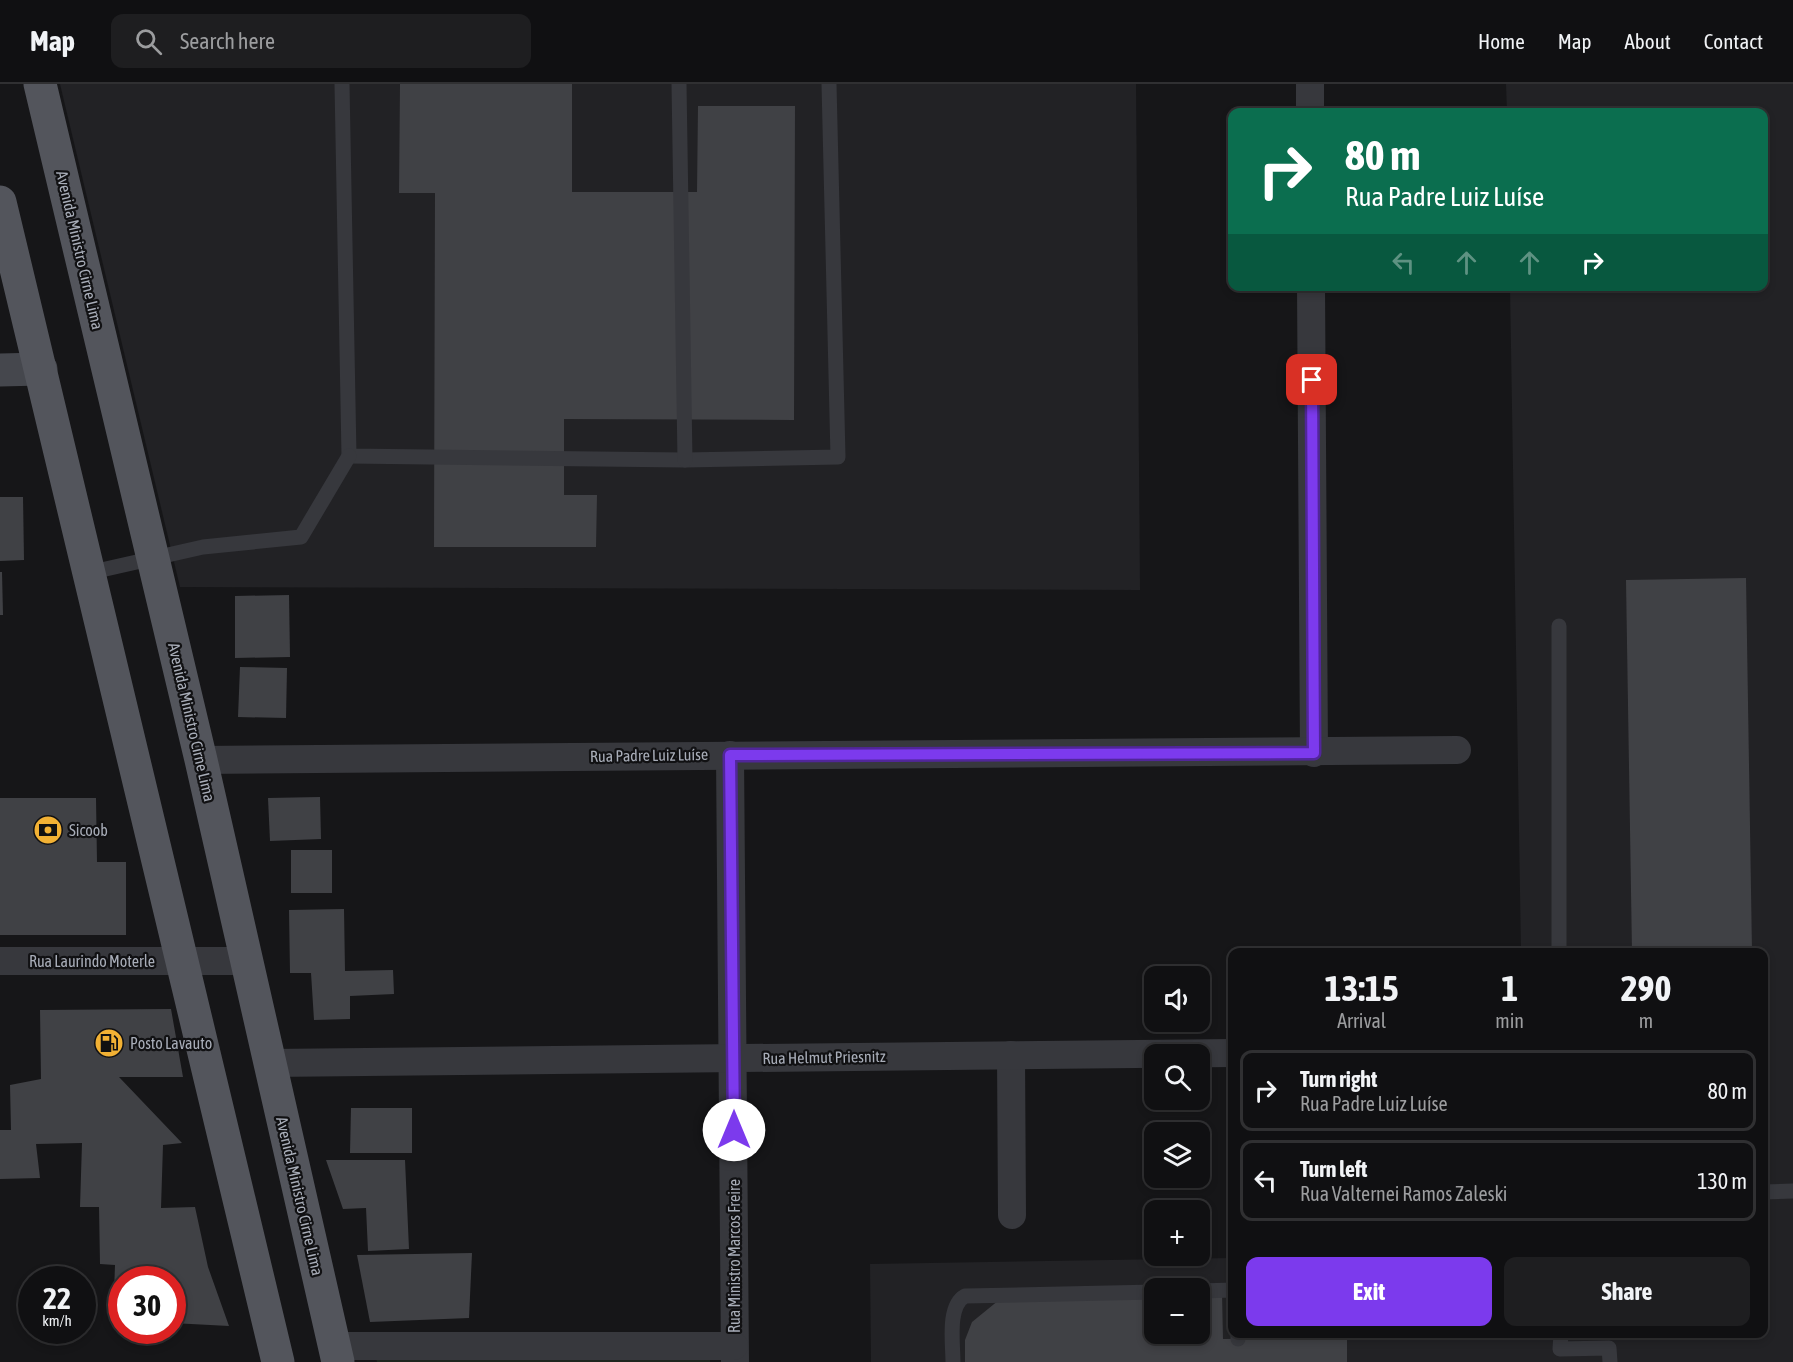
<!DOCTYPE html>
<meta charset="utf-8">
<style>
body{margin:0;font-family:"Asap Condensed",sans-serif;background:#1e1e20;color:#f1f3f6;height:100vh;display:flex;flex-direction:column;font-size:22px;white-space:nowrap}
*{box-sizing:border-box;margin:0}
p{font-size:20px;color:#9c9d9f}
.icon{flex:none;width:33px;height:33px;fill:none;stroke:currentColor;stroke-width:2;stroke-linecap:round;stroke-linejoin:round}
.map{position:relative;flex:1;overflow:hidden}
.sheet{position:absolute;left:1228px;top:864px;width:540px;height:390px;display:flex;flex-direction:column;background:#101012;border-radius:12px;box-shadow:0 3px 9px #0003,0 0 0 2px #303032}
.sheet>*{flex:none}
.hud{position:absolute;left:1228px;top:24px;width:540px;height:183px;border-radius:12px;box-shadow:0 3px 9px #0003,0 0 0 2px #303032;background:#0b6e4f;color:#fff;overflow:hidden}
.controls{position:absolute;left:1144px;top:882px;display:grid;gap:12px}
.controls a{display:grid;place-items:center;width:66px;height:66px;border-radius:12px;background:#101012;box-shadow:0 3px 9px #0003,0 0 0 2px #303032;font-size:30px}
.speed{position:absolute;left:18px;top:1182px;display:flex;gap:12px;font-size:30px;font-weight:700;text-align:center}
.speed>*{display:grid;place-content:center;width:78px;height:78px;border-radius:50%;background:#101012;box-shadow:0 3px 9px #0003,0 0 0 2px #303032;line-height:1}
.speed small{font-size:15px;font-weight:400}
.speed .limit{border:9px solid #d22;background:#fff;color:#111}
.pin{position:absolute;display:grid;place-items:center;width:51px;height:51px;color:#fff;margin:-26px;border-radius:12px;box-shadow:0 3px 9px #0006}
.me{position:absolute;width:66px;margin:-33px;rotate:0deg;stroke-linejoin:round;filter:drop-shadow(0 0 4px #0008)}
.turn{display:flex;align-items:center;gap:21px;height:126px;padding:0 18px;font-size:27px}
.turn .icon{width:78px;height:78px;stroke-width:2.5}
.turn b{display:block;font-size:42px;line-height:51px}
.lanes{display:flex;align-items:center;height:57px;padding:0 18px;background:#0003;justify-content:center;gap:30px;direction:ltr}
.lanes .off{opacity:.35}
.eta{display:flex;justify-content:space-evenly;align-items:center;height:102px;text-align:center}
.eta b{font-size:36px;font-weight:700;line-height:42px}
.button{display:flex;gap:12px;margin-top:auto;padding:12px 18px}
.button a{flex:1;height:69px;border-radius:12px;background:#7c3aed;color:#fff;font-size:24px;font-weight:700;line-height:69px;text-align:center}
.button a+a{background:#1e1e20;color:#f1f3f6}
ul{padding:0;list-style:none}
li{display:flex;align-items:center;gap:18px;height:81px;margin:0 12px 9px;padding:0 6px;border:3px solid #303032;border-radius:12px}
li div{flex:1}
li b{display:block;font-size:22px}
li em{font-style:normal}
header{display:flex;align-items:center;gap:36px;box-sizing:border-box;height:84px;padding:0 30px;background:#101012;border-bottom:2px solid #303032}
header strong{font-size:28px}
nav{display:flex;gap:33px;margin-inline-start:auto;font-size:21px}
.search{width:420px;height:54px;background:#1e1e20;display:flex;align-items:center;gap:15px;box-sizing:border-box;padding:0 21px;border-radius:12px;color:#9c9d9f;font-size:22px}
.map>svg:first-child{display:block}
.built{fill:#222225;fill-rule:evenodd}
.green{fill:#1e261f}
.building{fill:#404145}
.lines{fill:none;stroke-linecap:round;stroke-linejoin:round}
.lane{stroke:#37383d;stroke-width:15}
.street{stroke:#37383d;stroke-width:28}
.secondary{stroke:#45474d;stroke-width:33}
.primary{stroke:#53555c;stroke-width:33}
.route-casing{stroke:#51269a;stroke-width:15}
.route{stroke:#7c3aed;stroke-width:10}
.labels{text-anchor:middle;stroke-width:4.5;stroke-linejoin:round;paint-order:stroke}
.street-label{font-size:16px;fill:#a8adb8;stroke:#111113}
.poi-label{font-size:16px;fill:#a8adb8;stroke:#111113;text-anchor:start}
</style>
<header>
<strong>Map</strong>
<div class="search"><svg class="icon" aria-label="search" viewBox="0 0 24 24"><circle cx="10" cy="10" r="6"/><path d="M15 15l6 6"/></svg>Search here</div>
<nav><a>Home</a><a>Map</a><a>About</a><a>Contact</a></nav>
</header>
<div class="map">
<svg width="1793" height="1278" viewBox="0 0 1793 1278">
<rect width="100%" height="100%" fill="#161618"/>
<g class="built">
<path d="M 60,0 L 1136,0 L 1140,506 L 180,503 Z"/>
<path d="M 1506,0 L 1793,0 L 1793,1278 L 871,1278 L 870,1180 L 1233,1174 L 1233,1250 L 1764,1250 L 1764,868 L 1521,868 L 1510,203 L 1764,202 L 1764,28 L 1507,28 ZM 1155,1204 L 1200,1204 L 1200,1250 L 1155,1250 Z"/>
</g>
<path class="green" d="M 710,1270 L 710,1278 L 377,1278 L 376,1274 Z"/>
<g class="building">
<path d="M 400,0 L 572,0 L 572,108 L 697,108 L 698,22 L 795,22 L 794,336 L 564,335 L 564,411 L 597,411 L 596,463 L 434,463 L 435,109 L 399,109 Z"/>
<path d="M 0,413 L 23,413 L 24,476 L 0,477 Z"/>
<path d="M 0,488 L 2,488 L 3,531 L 0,531 Z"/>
<path d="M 1746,494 L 1752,868 L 1632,868 L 1626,496 Z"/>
<path d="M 289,511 L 290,573 L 235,574 L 235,512 Z"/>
<path d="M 240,583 L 287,584 L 286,634 L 238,633 Z"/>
<path d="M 320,713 L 321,755 L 270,757 L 268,714 Z"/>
<path d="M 0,714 L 96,714 L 97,778 L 126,778 L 126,851 L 0,851 Z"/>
<rect x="291" y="766" width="41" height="43"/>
<path d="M 344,825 L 345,887 L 393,886 L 394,910 L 350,912 L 350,935 L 314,936 L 311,889 L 290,889 L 289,826 Z"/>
<path d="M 171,925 L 183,993 L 119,993 L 182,1059 L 163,1061 L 161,1124 L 195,1123 L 208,1183 L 229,1242 L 172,1239 L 172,1196 L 122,1196 L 122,1209 L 114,1209 L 115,1181 L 100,1180 L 99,1123 L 80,1123 L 82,1059 L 36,1060 L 40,1094 L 0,1095 L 0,1046 L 11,1046 L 10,1001 L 41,995 L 40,926 Z"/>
<path d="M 351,1024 L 412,1024 L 412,1069 L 350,1069 Z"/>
<path d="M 326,1076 L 405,1076 L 409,1165 L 368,1167 L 366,1124 L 343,1125 Z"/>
<path d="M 472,1169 L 469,1234 L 370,1238 L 357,1171 Z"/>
<path d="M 1200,1209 L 1222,1209 L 1223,1255 L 1347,1254 L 1347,1278 L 965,1278 L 965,1256 L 972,1238 L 999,1216 L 1155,1211 L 1155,1250 L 1200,1250 Z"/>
</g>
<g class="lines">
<g class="lane">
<path d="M 342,0 L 349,372 L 685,376 L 838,373 L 829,0"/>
<path d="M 679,0 L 685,376"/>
<path d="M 88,489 L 203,463 L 301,453 L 349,372"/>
<path d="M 1559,542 L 1559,868"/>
<path d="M 1764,1108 L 1793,1107"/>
<path d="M 1200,1207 L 1233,1206"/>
<path d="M 1238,1250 L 1238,1255"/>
<path d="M 1561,1250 L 1560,1265 L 1609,1264 L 1610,1278"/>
<path d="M 953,1278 C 953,1260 947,1222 965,1212 L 1155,1208"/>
</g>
<g class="street">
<path d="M 1310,0 L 1310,28"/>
<path d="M 1311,202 L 1314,669"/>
<path d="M 730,671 L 735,1278"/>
<path d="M 201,676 L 1457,666"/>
<path d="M 0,877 L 247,877"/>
<path d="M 1011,971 L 1012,1131"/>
<path d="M 270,979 L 1233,969"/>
<path d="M 334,1262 L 734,1262"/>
</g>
<path class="secondary" d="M 0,286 L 41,285"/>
<g class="primary">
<path d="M 40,0 L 201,676 L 338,1278"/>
<path d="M 0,118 L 278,1278"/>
</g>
</g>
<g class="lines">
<g class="route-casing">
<path id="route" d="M 734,1046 L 730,671 L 1314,669 L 1312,296"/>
</g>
<use href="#route" class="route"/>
</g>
<defs>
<g id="bank-disc" transform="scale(1.5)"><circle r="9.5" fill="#f2b134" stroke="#111113"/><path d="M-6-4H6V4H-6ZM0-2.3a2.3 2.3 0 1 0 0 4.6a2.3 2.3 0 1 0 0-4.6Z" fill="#111"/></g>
<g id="fuel-disc" transform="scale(1.5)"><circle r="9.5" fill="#f2b134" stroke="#111113"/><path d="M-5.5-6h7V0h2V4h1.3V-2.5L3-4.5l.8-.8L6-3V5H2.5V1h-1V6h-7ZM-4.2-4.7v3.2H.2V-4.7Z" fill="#111"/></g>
</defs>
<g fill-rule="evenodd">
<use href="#bank-disc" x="48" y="746"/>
<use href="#fuel-disc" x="109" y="959"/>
</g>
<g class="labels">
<g class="street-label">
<text transform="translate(80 166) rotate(77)" y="6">Avenida Ministro Cirne Lima</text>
<text transform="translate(192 638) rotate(77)" y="6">Avenida Ministro Cirne Lima</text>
<text transform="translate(649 671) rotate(-1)" y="6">Rua Padre Luiz Luíse</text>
<text x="92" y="883">Rua Laurindo Moterle</text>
<text transform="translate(824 973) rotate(-1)" y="6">Rua Helmut Priesnitz</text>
<text transform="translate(300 1112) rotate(77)" y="6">Avenida Ministro Cirne Lima</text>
<text transform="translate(734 1172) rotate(-90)" y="6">Rua Ministro Marcos Freire</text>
</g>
<g class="poi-label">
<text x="69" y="752">Sicoob</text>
<text x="130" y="965">Posto Lavauto</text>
</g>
</g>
</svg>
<div class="controls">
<a><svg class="icon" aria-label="sound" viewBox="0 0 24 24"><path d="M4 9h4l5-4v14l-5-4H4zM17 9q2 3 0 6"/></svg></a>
<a><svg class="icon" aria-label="search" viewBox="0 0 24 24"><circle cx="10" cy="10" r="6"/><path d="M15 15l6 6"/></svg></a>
<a><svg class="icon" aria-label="layers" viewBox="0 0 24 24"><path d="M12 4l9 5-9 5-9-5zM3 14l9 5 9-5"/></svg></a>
<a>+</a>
<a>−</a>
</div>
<div class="speed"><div>22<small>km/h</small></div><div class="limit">30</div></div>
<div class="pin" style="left:1312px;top:296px;background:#d93025"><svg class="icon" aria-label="arrive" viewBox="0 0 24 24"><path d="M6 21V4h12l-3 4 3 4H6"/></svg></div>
<svg class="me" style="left:734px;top:1046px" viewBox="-20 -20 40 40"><circle r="19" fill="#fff"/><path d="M0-13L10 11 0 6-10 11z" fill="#7c3aed"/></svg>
<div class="hud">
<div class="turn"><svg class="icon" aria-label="right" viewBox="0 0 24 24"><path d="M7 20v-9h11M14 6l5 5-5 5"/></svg><div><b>80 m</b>Rua Padre Luiz Luíse</div></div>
<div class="lanes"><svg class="icon off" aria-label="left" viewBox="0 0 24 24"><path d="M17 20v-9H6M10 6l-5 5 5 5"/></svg><svg class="icon off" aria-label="ahead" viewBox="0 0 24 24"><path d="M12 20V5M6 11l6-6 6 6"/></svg><svg class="icon off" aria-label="ahead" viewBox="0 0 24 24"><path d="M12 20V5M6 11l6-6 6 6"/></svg><svg class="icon" aria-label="right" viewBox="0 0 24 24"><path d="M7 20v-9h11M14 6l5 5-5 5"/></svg></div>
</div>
<section class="sheet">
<div class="eta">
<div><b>13:15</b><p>Arrival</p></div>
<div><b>1</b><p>min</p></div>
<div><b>290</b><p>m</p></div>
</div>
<ul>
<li><svg class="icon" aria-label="right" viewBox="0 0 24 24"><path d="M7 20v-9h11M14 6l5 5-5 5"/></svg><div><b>Turn right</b><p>Rua Padre Luiz Luíse</p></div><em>80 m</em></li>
<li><svg class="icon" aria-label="left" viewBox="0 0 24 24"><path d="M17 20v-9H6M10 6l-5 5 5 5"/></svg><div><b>Turn left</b><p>Rua Valternei Ramos Zaleski</p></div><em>130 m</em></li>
</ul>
<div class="button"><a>Exit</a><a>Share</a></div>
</section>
</div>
